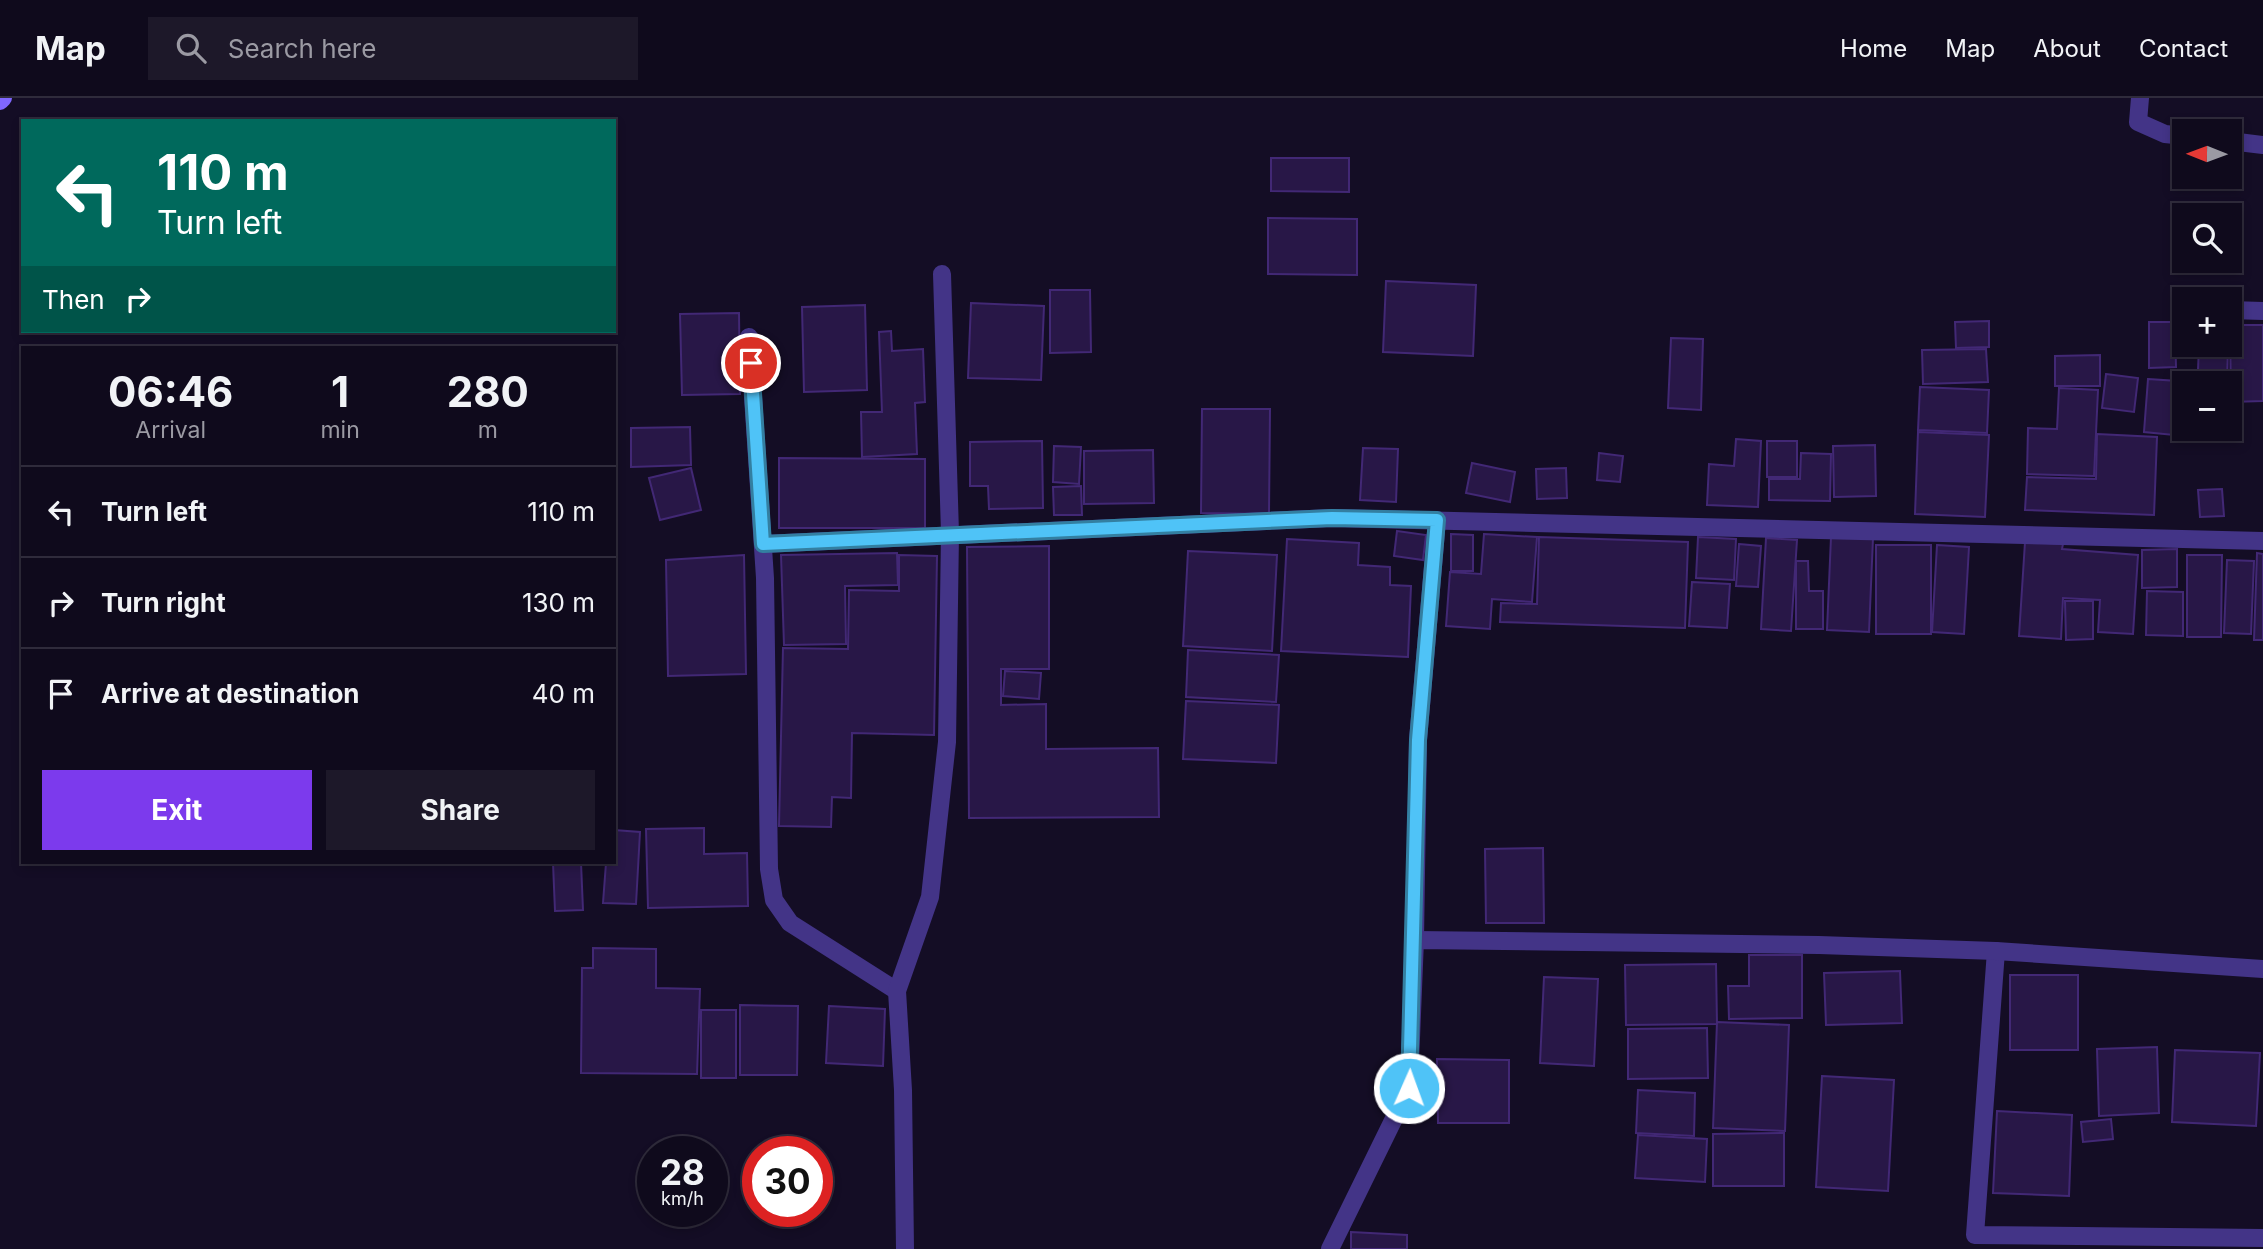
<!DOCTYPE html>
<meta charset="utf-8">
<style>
body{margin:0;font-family:Inter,sans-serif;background:#1d1829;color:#f1f3f6;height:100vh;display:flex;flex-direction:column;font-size:26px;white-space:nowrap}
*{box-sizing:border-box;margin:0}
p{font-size:23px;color:#9b9aa3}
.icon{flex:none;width:38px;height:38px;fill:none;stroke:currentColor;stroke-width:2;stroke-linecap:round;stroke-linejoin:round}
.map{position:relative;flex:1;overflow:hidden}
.details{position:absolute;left:21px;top:248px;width:595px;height:518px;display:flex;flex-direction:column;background:#0f0a1c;border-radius:0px;box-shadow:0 4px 10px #0003,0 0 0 2px #2f2b3b}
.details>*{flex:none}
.banner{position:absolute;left:21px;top:21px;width:595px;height:214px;border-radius:0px;box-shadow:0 4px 10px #0003,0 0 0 2px #2f2b3b;background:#00695c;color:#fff;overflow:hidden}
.needle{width:46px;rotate:271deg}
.tools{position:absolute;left:2172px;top:21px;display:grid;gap:14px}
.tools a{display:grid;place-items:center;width:70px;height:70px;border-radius:0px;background:#0f0a1c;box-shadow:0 4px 10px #0003,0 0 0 2px #2f2b3b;font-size:35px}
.speed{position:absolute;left:637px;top:1038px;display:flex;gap:14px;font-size:35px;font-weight:700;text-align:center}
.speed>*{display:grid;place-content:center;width:91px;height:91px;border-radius:50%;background:#0f0a1c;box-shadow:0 4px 10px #0003,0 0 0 2px #2f2b3b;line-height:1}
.speed small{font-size:18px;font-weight:400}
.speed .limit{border:10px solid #d22;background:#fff;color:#111}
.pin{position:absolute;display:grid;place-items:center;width:60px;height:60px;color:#fff;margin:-30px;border:4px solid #fff;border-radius:50%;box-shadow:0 2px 7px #0007}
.me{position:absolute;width:77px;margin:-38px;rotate:2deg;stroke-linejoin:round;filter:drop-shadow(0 0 5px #0008)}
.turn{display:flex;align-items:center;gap:24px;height:147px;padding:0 21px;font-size:32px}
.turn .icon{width:91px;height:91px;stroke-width:2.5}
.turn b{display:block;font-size:49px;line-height:60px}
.then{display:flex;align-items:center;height:66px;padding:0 21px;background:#0003;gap:14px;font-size:26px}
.eta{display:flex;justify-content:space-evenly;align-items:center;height:119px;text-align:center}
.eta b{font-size:42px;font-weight:700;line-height:49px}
.action{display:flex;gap:14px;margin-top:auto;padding:14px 21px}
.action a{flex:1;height:80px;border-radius:0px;background:#7c3aed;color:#fff;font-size:28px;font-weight:700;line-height:80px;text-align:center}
.action a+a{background:#1d1829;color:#f1f3f6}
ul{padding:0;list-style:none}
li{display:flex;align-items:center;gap:21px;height:91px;padding:0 21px;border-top:2px solid #2f2b3b}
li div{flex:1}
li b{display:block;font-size:26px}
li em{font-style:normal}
header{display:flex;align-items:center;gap:42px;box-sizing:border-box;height:98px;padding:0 35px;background:#0f0a1c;border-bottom:2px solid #2f2b3b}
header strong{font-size:33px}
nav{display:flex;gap:38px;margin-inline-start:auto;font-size:24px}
.search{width:490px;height:63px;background:#1d1829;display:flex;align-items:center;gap:18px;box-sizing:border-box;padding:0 24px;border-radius:0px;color:#9b9aa3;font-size:26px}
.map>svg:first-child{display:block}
.building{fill:#281747;stroke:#422875;stroke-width:2}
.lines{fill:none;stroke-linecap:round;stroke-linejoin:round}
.street{stroke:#433487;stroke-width:18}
.secondary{stroke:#8067ff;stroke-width:18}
.route-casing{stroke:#337fa1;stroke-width:18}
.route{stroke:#4fc3f7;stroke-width:12}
</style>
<header>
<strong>Map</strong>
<div class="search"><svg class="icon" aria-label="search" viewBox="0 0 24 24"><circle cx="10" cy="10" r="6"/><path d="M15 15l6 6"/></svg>Search here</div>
<nav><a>Home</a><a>Map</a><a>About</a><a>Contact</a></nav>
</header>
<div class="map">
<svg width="2263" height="1151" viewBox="0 0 2263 1151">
<rect width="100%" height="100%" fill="#140d25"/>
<g class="building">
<path d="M 1271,60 L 1349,60 L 1349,94 L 1271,93 Z"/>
<path d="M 1268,120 L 1357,121 L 1357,177 L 1268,176 Z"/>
<path d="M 1386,183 L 1476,187 L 1473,258 L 1383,254 Z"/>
<path d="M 1050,192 L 1090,192 L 1091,254 L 1050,255 Z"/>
<path d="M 971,205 L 1044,208 L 1041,282 L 968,280 Z"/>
<path d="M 865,207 L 867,292 L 804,294 L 802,209 Z"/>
<path d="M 739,215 L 740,296 L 682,297 L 680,216 Z"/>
<path d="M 1989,223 L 1989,249 L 1956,250 L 1955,224 Z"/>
<path d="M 2149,224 L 2175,224 L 2176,269 L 2149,270 Z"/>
<path d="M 2230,227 L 2263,227 L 2263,303 L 2231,304 Z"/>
<path d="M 891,233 L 892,253 L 923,251 L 925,304 L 915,305 L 917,356 L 862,359 L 861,314 L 882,314 L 879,234 Z"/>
<path d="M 1671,240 L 1703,241 L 1701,312 L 1668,310 Z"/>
<path d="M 2199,247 L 2228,247 L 2227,285 L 2184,285 L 2182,320 L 2184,272 L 2198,272 Z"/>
<path d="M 1986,251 L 1988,284 L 1923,286 L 1922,252 Z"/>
<path d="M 2100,257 L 2100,288 L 2055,288 L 2055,258 Z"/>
<path d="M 2106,276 L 2138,280 L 2134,314 L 2102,310 Z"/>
<path d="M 2148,281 L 2178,283 L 2174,337 L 2144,334 Z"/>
<path d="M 1920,289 L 1989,292 L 1987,335 L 1918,332 Z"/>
<path d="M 2059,290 L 2098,292 L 2094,378 L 2027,376 L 2028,330 L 2057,331 Z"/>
<path d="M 1202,311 L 1270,311 L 1269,416 L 1201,415 Z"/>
<path d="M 690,329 L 691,367 L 631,369 L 631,330 Z"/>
<path d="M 2199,331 L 2225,331 L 2224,342 L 2199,341 Z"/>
<path d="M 1918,334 L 1989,337 L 1985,419 L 1915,416 Z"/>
<path d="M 2097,336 L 2157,339 L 2154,417 L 2025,412 L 2027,379 L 2096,381 Z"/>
<path d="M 1736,341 L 1761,343 L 1758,409 L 1707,407 L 1709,366 L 1734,368 Z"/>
<path d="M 1042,343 L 1043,410 L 989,411 L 988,388 L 970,388 L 970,344 Z"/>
<rect x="1767" y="343" width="30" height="36"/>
<path d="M 1875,347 L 1876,398 L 1834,399 L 1833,348 Z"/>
<path d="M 1054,348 L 1081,349 L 1079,386 L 1053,384 Z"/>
<path d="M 1363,350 L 1398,351 L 1396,404 L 1360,402 Z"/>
<path d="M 1153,352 L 1154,405 L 1084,406 L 1084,353 Z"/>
<path d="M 1599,355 L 1623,358 L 1620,384 L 1597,382 Z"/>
<path d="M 1801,355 L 1831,356 L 1830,403 L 1769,402 L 1769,381 L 1800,381 Z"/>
<path d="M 779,360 L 925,361 L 925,430 L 779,430 Z"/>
<path d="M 1472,365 L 1515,374 L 1510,404 L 1466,395 Z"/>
<path d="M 691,370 L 701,412 L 660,422 L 649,380 Z"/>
<path d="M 1566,370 L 1567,400 L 1537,401 L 1536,371 Z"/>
<path d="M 1081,388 L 1082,417 L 1054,417 L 1053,389 Z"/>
<path d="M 2222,391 L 2224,418 L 2200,419 L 2198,392 Z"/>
<path d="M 1397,433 L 1426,437 L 1423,462 L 1394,458 Z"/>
<path d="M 1451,436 L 1473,437 L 1473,473 L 1451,473 Z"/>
<path d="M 1484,436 L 1537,439 L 1532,504 L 1492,501 L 1490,531 L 1446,528 L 1450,474 L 1481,476 Z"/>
<path d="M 1539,439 L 1688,444 L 1685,530 L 1500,524 L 1501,505 L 1537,506 Z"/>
<path d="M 1698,439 L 1736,441 L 1734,482 L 1696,480 Z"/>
<path d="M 1831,439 L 1873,440 L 1869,534 L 1827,532 Z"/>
<path d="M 1766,440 L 1797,442 L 1791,533 L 1761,531 Z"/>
<path d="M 1287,441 L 1359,445 L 1358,467 L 1390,469 L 1390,487 L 1411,488 L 1408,559 L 1281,553 Z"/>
<path d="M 2025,444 L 2063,446 L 2062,451 L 2138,457 L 2133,536 L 2098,534 L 2100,502 L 2063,500 L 2061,541 L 2019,538 Z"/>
<path d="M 1739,446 L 1761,448 L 1758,489 L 1736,488 Z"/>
<rect x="1876" y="447" width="55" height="89"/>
<path d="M 1937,447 L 1969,449 L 1964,536 L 1932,534 Z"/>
<path d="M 1049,448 L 1049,571 L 1001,571 L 1001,607 L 1046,606 L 1046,651 L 1158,650 L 1159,719 L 969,720 L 967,449 Z"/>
<path d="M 2177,451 L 2177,489 L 2142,490 L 2142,452 Z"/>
<path d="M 1188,453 L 1277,457 L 1272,553 L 1183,548 Z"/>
<path d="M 897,455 L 898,487 L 845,488 L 846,546 L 784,547 L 781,457 Z"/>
<path d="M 2257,455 L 2263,456 L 2263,542 L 2254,542 Z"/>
<path d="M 744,457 L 746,576 L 668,578 L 666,462 Z"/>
<path d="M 899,457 L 937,458 L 934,637 L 852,635 L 851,700 L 832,699 L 831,729 L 779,728 L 783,550 L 848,551 L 849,492 L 899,493 Z"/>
<path d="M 2187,457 L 2222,457 L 2221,539 L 2187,539 Z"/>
<path d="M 2227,462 L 2254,463 L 2251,536 L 2224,535 Z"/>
<path d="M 1796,463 L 1808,463 L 1809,493 L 1823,493 L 1823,531 L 1796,531 Z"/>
<path d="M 1692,484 L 1730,486 L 1727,530 L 1689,528 Z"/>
<path d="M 2147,493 L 2183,494 L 2183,538 L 2146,537 Z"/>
<path d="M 2065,503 L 2093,503 L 2093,541 L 2066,542 Z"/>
<path d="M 1188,552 L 1279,557 L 1276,604 L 1186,599 Z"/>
<path d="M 1005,573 L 1041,575 L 1039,601 L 1003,598 Z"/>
<path d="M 1186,603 L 1279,607 L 1276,665 L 1183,661 Z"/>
<path d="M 704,730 L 704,756 L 747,755 L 748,808 L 648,810 L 646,731 Z"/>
<path d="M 614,732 L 640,734 L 636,806 L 603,805 L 606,765 L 614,765 Z"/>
<path d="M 1543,750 L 1544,825 L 1486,825 L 1485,751 Z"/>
<path d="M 553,765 L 581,765 L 583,812 L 555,813 Z"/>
<path d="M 593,850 L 656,851 L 656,890 L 700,891 L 697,976 L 581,975 L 582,870 L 593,870 Z"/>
<path d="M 1749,857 L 1802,857 L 1802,920 L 1729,921 L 1728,888 L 1749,888 Z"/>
<path d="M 1716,866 L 1717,926 L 1626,927 L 1625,867 Z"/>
<path d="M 1900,873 L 1902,925 L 1826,927 L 1824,875 Z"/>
<rect x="2010" y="877" width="68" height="75"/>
<path d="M 1544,879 L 1598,881 L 1594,968 L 1540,965 Z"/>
<path d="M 740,907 L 798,908 L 797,977 L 740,977 Z"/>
<path d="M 829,908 L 885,911 L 883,968 L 826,965 Z"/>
<rect x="701" y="912" width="35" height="68"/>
<path d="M 1717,924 L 1789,927 L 1785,1033 L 1713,1030 Z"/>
<path d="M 1707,930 L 1708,980 L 1628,981 L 1628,931 Z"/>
<path d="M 2157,949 L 2159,1015 L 2099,1018 L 2097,951 Z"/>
<path d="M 2175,952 L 2260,955 L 2256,1028 L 2172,1024 Z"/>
<path d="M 1437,961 L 1509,962 L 1509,1025 L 1438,1025 Z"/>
<path d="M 1822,978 L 1894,982 L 1888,1093 L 1816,1089 Z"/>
<path d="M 1638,992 L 1695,995 L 1694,1038 L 1636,1035 Z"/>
<path d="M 1997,1013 L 2072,1017 L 2069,1098 L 1993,1095 Z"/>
<path d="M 2111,1021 L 2113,1041 L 2083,1044 L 2081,1024 Z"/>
<path d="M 1784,1035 L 1784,1088 L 1713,1088 L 1713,1036 Z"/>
<path d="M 1638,1037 L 1707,1041 L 1705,1084 L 1635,1080 Z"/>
<path d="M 1351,1134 L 1407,1137 L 1407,1151 L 1351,1151 Z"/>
</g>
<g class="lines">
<g class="street">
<path d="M 2140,0 L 2138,24 L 2165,36 L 2184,38"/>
<path d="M 2230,43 L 2263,47"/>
<path d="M 2230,212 L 2263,213"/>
<path d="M 749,239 L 765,480 L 769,771 L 774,802 L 790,825 L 897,893"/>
<path d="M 763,446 L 1332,420 L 2263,443"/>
<path d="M 1415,842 L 1418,642 L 1437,422"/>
<path d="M 1996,853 L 1975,1137 L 2263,1140"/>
<path d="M 905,1151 L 903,992 L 897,893 L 930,799 L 947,644 L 950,435 L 942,176"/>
<path d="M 1330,1151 L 1409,990 L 1415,842 L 1819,847 L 1996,853 L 2263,871"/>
</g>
<path class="secondary" d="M 0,3 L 3,0"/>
</g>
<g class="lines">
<g class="route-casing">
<path id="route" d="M 751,265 L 763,446 L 1332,420 L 1437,422 L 1418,642 L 1409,990"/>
</g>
<use href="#route" class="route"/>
</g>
</svg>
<div class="tools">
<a><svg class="needle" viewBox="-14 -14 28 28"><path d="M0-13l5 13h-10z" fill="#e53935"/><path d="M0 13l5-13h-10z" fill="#9b9aa3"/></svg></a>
<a><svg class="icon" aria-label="search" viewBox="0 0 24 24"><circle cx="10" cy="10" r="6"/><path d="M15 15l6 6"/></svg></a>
<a>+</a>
<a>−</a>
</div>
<div class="speed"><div>28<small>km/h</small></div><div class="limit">30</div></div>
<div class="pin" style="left:751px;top:265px;background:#d93025"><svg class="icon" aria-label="arrive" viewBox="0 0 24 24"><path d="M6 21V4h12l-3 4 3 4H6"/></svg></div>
<svg class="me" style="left:1409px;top:990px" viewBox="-20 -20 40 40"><circle r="17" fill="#4fc3f7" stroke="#fff" stroke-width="3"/><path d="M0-11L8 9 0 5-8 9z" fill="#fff"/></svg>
<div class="banner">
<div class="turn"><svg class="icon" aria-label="left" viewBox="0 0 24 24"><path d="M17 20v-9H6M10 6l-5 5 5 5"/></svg><div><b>110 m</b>Turn left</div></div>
<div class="then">Then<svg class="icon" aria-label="right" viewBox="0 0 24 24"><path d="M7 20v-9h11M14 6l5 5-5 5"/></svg></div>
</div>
<section class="details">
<div class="eta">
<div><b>06:46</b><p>Arrival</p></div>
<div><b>1</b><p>min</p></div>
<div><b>280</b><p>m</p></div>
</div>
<ul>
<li><svg class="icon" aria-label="left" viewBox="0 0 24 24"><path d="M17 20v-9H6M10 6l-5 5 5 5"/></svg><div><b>Turn left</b></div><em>110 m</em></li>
<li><svg class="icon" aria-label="right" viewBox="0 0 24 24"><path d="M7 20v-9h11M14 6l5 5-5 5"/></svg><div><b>Turn right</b></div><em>130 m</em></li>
<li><svg class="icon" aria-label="arrive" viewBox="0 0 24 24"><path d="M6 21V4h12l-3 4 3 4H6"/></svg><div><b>Arrive at destination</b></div><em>40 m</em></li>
</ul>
<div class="action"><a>Exit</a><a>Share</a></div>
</section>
</div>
